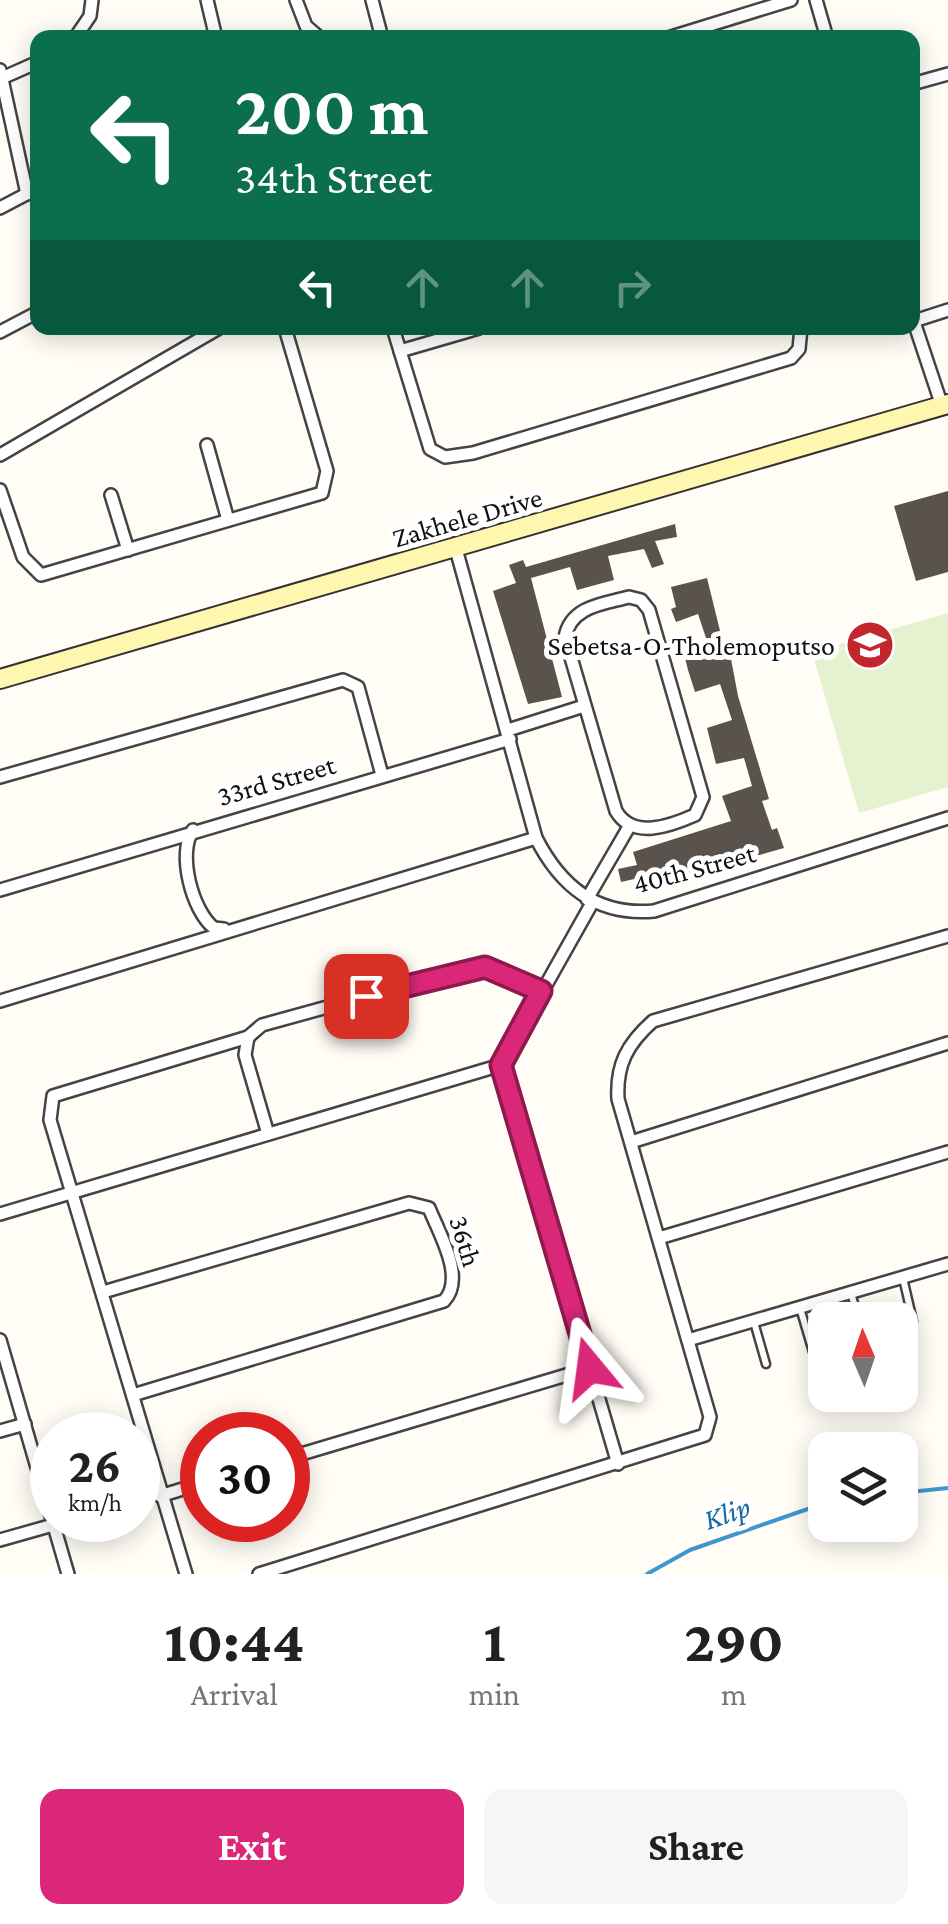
<!DOCTYPE html>
<style>
body{margin:0;font-family:"Crimson Pro",serif;background:#f6f6f6;color:#202124;height:100vh;display:flex;flex-direction:column;font-size:38px;white-space:nowrap}
*{box-sizing:border-box;margin:0}
p{font-size:32px;color:#757577}
.icon{flex:none;width:55px;height:55px;fill:none;stroke:currentColor;stroke-width:2;stroke-linecap:round;stroke-linejoin:round}
.map{position:relative;height:1574px;overflow:hidden}
.details{display:flex;flex-direction:column;background:#fff;flex:1}
.details>*{flex:none}
.top-card{position:absolute;left:30px;top:30px;width:890px;height:305px;border-radius:20px;box-shadow:0 5px 25px #0003;background:#0b6e4f;color:#fff;overflow:hidden}
.needle{width:65px;rotate:358deg}
.fabs{position:absolute;left:808px;top:1302px;display:grid;gap:20px}
.fabs a{display:grid;place-items:center;width:110px;height:110px;border-radius:20px;background:#fff;box-shadow:0 5px 25px #0003;font-size:50px}
.speed{position:absolute;left:30px;top:1412px;display:flex;gap:20px;font-size:50px;font-weight:700;text-align:center}
.speed>*{display:grid;place-content:center;width:130px;height:130px;border-radius:50%;background:#fff;box-shadow:0 5px 25px #0003;line-height:1}
.speed small{font-size:25px;font-weight:400}
.speed .limit{border:15px solid #d22;background:#fff;color:#111}
.pin{position:absolute;display:grid;place-items:center;width:85px;height:85px;color:#fff;margin:-42px;border-radius:20px;box-shadow:0 5px 15px #0006}
.me{position:absolute;width:110px;margin:-55px;rotate:344deg;stroke-linejoin:round;filter:drop-shadow(0 0 8px #0008)}
.turn{display:flex;align-items:center;gap:35px;height:210px;padding:0 40px;font-size:45px}
.turn .icon{width:130px;height:130px;stroke-width:2.5}
.turn b{display:block;font-size:70px;line-height:85px}
.lanes{display:flex;align-items:center;height:95px;padding:0 40px;background:#0003;justify-content:center;gap:50px;direction:ltr}
.lanes .off{opacity:.35}
.eta{display:flex;justify-content:space-evenly;align-items:center;height:170px;text-align:center}
.eta b{font-size:60px;font-weight:700;line-height:70px}
.cta{display:flex;gap:20px;margin-top:auto;padding:20px 40px}
.cta a{flex:1;height:115px;border-radius:20px;background:#db2777;color:#fff;font-size:40px;font-weight:700;line-height:115px;text-align:center}
.cta a+a{background:#f6f6f6;color:#202124}
.map>svg:first-child{display:block}
.pitch{fill:#e6f2cf}
.lines{fill:none;stroke-linecap:round;stroke-linejoin:round}
.stream{stroke:#3f96cf;stroke-width:4}
.building{fill:#5a524d}
.lane-casing{stroke:#444;stroke-width:11}
.street-casing{stroke:#444;stroke-width:16}
.secondary-casing{stroke:#333;stroke-width:22}
.lane{stroke:#fff;stroke-width:6}
.street{stroke:#fff;stroke-width:11}
.secondary{stroke:#fff6b0;stroke-width:18}
.route-casing{stroke:#8e194d;stroke-width:25}
.route{stroke:#db2777;stroke-width:18}
.labels{text-anchor:middle;stroke-width:10;stroke-linejoin:round;paint-order:stroke}
.street-label{font-size:28px;fill:#111;stroke:#fff}
.poi-label{font-size:28px;fill:#111;stroke:#fff;text-anchor:end}
.water-label{font-size:30px;font-style:italic;fill:#1768a6;stroke:#fff}
</style>
<div class="map">
<svg width="948" height="1574" viewBox="0 0 948 1574">
<rect width="100%" height="100%" fill="#fffdf5"/>
<path class="pitch" d="M 948,613 L 948,787 L 859,813 L 812,652 Z"/>
<g class="lines">
<g class="stream">
<path d="M 900,1493 L 948,1488"/>
<path d="M 647,1574 L 690,1550 L 825,1503"/>
</g>
</g>
<g class="building">
<path d="M 948,491 L 948,572 L 916,581 L 894,506 Z"/>
<path d="M 675,524 L 677,537 L 655,541 L 664,564 L 652,568 L 644,549 L 608,556 L 614,580 L 577,590 L 570,567 L 531,578 L 562,697 L 528,704 L 493,591 L 516,583 L 509,565 L 523,560 L 526,567 Z"/>
<path d="M 707,578 L 724,647 L 732,644 L 736,658 L 731,659 L 738,696 L 769,799 L 762,801 L 772,830 L 777,828 L 784,848 L 646,887 L 643,877 L 621,882 L 618,869 L 637,865 L 633,852 L 731,821 L 722,796 L 752,786 L 744,758 L 716,764 L 707,728 L 732,720 L 720,684 L 695,692 L 688,670 L 685,658 L 711,653 L 698,614 L 676,622 L 671,609 L 676,607 L 671,587 Z"/>
</g>
<g class="lines">
<g class="lane-casing">
<g id="lane">
<path d="M 903,1278 L 913,1321"/>
<path d="M 851,1293 L 859,1320"/>
<path d="M 800,1308 L 813,1352"/>
<path d="M 754,1322 L 766,1364"/>
</g>
</g>
<g class="street-casing">
<g id="street">
<path d="M 207,0 L 216,38"/>
<path d="M 296,0 L 306,26 L 320,38"/>
<path d="M 372,0 L 382,38"/>
<path d="M 816,0 L 827,38"/>
<path d="M 75,38 L 90,16 L 92,0"/>
<path d="M 668,38 L 791,0"/>
<path d="M 0,70 L 27,194"/>
<path d="M 2,78 L 38,62"/>
<path d="M 912,84 L 948,74"/>
<path d="M 0,208 L 38,188"/>
<path d="M 912,316 L 942,406"/>
<path d="M 914,321 L 948,310"/>
<path d="M 393,328 L 430,449 L 445,457 L 473,453 L 791,358 L 799,349 L 801,328"/>
<path d="M 0,332 L 38,312"/>
<path d="M 400,351 L 479,328"/>
<path d="M 207,445 L 228,520"/>
<path d="M 0,455 L 219,328"/>
<path d="M 0,490 L 23,557 L 41,575 L 322,493 L 327,471 L 285,328"/>
<path d="M 111,495 L 128,550"/>
<path d="M 456,549 L 536,838 C 561,887 597,916 654,911 L 948,818"/>
<path d="M 629,597 L 641,600 L 649,610 L 703,797 L 695,815 C 670,826 633,840 616,811 L 565,637 C 571,606 603,604 629,597 Z"/>
<path d="M 508,730 L 584,706"/>
<path d="M 0,777 L 343,680 L 358,687 L 382,775"/>
<path d="M 193,830 C 177,853 192,911 214,928 L 224,929"/>
<path d="M 0,890 L 510,739"/>
<path d="M 587,899 L 630,825"/>
<path d="M 592,903 L 501,1065 L 618,1464"/>
<path d="M 0,1001 L 536,838"/>
<path d="M 248,1037 L 245,1055 L 268,1134"/>
<path d="M 631,1142 L 948,1043"/>
<path d="M 0,1214 L 501,1065"/>
<path d="M 659,1238 L 948,1152"/>
<path d="M 103,1292 L 409,1203 L 429,1208 C 439,1233 466,1278 444,1301 L 133,1395"/>
<path d="M 0,1340 L 68,1574"/>
<path d="M 688,1340 L 948,1264"/>
<path d="M 0,1431 L 25,1424"/>
<path d="M 288,1458 L 590,1368"/>
<path d="M 160,1496 L 202,1483"/>
<path d="M 0,1540 L 53,1525"/>
<path d="M 186,1574 L 50,1120 L 53,1096 L 248,1037 L 262,1025 L 469,968 L 500,972 L 541,991"/>
<path d="M 259,1574 L 705,1435 L 710,1417 L 618,1099 C 616,1065 627,1044 653,1021 L 948,936"/>
</g>
</g>
<g class="secondary-casing">
<path id="secondary" d="M 0,679 L 948,404"/>
</g>
<use href="#lane" class="lane"/>
<use href="#street" class="street"/>
<use href="#secondary" class="secondary"/>
</g>
<g class="lines">
<g class="route-casing">
<path id="route" d="M 366,996 L 485,967 L 541,991 L 501,1065 L 590,1368"/>
</g>
<use href="#route" class="route"/>
</g>
<defs>
<g id="school-disc" transform="scale(2.5)"><circle r="9.5" fill="#c4262e" stroke="#fff"/><path d="M0-5L7-2L0 1L-7-2ZM-4 1L0 2.5L4 1V4Q0 6-4 4Z" fill="#fff"/></g>
</defs>
<g fill-rule="evenodd">
<use href="#school-disc" x="870" y="645"/>
</g>
<g class="labels">
<g class="street-label">
<text transform="translate(467 517) rotate(-16)" y="10">Zakhele Drive</text>
<text transform="translate(276 780) rotate(-16)" y="10">33rd Street</text>
<text transform="translate(694 868) rotate(-15)" y="10">40th Street</text>
<text transform="translate(466 1241) rotate(73)" y="10">36th</text>
</g>
<g class="poi-label">
<text x="835" y="655">Sebetsa-O-Tholemoputso</text>
</g>
<g class="water-label">
<text transform="translate(727 1513) rotate(-19)" y="10">Klip</text>
</g>
</g>
</svg>
<div class="fabs">
<a><svg class="needle" viewBox="-14 -14 28 28"><path d="M0-13l5 13h-10z" fill="#e53935"/><path d="M0 13l5-13h-10z" fill="#757577"/></svg></a>
<a><svg class="icon" aria-label="layers" viewBox="0 0 24 24"><path d="M12 4l9 5-9 5-9-5zM3 14l9 5 9-5"/></svg></a>
</div>
<div class="speed"><div>26<small>km/h</small></div><div class="limit">30</div></div>
<div class="pin" style="left:366px;top:996px;background:#d93025"><svg class="icon" aria-label="arrive" viewBox="0 0 24 24"><path d="M6 21V4h12l-3 4 3 4H6"/></svg></div>
<svg class="me" style="left:590px;top:1368px" viewBox="-20 -20 40 40"><path d="M0-17L14 15 0 8-14 15z" fill="#db2777" stroke="#fff" stroke-width="4"/></svg>
<div class="top-card">
<div class="turn"><svg class="icon" aria-label="left" viewBox="0 0 24 24"><path d="M17 20v-9H6M10 6l-5 5 5 5"/></svg><div><b>200 m</b>34th Street</div></div>
<div class="lanes"><svg class="icon" aria-label="left" viewBox="0 0 24 24"><path d="M17 20v-9H6M10 6l-5 5 5 5"/></svg><svg class="icon off" aria-label="ahead" viewBox="0 0 24 24"><path d="M12 20V5M6 11l6-6 6 6"/></svg><svg class="icon off" aria-label="ahead" viewBox="0 0 24 24"><path d="M12 20V5M6 11l6-6 6 6"/></svg><svg class="icon off" aria-label="right" viewBox="0 0 24 24"><path d="M7 20v-9h11M14 6l5 5-5 5"/></svg></div>
</div>
</div>
<section class="details">
<div class="eta">
<div><b>10:44</b><p>Arrival</p></div>
<div><b>1</b><p>min</p></div>
<div><b>290</b><p>m</p></div>
</div>
<div class="cta"><a>Exit</a><a>Share</a></div>
</section>
